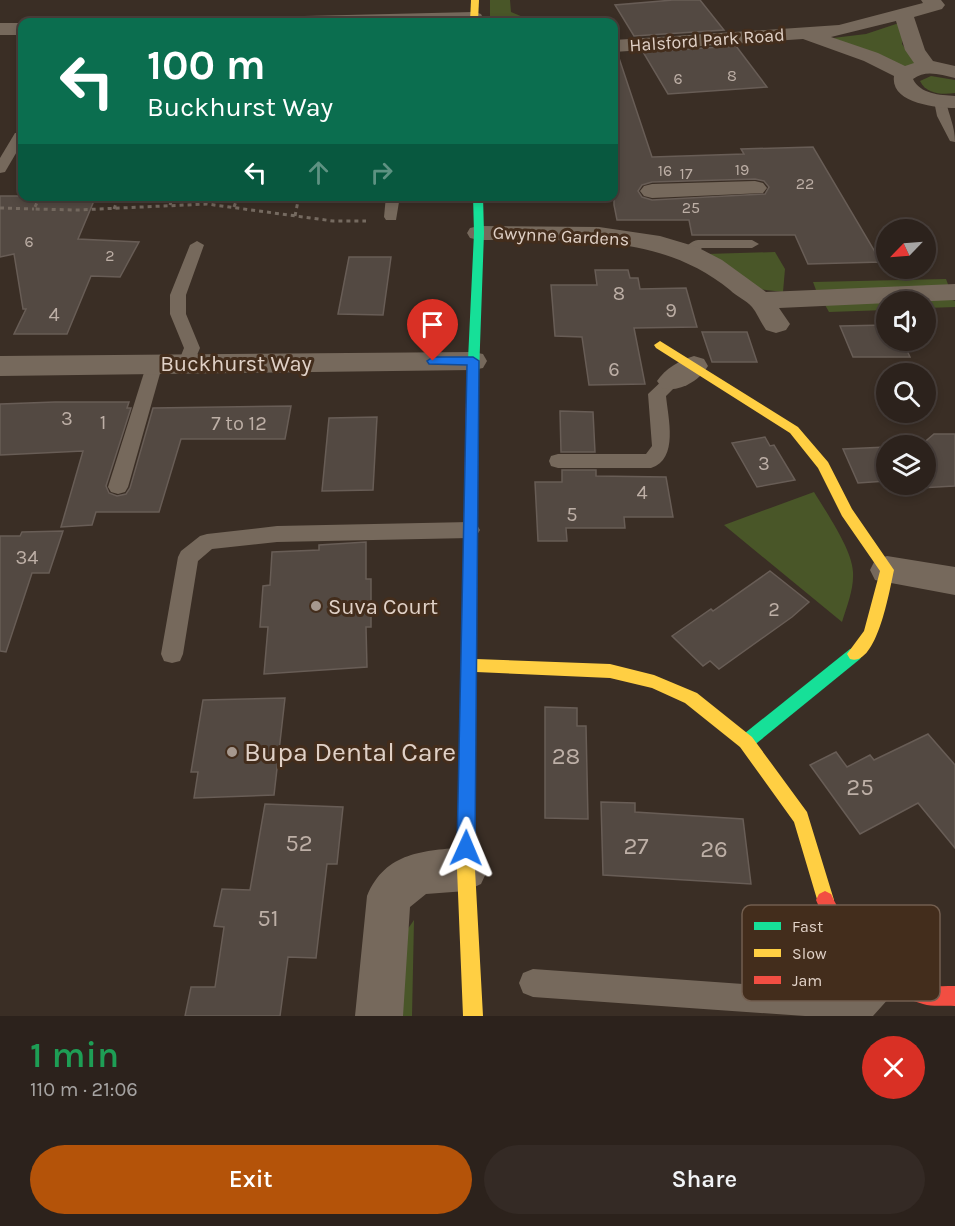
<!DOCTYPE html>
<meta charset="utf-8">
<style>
body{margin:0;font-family:Karla,sans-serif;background:#342a25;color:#f1f3f6;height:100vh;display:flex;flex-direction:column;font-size:22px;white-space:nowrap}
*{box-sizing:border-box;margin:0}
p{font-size:20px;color:#a6a4a3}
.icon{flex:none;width:33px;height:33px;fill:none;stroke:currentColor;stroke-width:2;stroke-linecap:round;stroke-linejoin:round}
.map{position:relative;height:1016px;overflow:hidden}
.side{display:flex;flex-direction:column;background:#2c221c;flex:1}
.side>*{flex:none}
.banner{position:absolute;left:18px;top:18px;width:600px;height:183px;border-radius:12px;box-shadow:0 3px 9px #0003,0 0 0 2px #483f3b;background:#0b6e4f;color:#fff;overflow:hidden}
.needle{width:39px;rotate:245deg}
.tools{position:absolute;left:876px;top:219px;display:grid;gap:12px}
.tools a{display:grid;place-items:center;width:60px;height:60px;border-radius:50%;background:#2c221c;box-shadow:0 3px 9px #0003,0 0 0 2px #483f3b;font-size:30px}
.pin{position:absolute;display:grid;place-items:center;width:51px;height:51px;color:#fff;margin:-62px -26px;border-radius:50% 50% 50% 0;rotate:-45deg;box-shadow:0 0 6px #0007}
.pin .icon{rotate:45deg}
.me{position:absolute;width:66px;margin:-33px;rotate:1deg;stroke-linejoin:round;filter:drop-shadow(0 0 4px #0008)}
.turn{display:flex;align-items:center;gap:21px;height:126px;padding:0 30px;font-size:27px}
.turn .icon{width:78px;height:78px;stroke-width:2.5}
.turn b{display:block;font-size:42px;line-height:51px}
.lanes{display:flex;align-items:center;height:57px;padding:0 30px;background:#0003;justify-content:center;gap:30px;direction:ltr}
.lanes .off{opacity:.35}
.round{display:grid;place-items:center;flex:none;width:63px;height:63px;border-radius:32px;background:#342a25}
.head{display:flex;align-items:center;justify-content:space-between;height:102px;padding:0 30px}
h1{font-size:36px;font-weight:600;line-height:45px;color:#1e9e55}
.cta{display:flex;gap:12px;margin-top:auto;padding:12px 30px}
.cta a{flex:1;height:69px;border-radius:36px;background:#b45309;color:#fff;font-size:24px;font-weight:600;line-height:69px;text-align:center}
.cta a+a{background:#342a25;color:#f1f3f6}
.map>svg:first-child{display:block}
.green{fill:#495628}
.building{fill:#534942;stroke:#685d56;stroke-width:1.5;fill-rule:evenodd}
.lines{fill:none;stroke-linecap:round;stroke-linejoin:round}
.path{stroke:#756a60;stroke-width:3;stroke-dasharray:4 4;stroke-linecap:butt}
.lane{fill:#76695c;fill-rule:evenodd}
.street{fill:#76695c;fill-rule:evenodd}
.fast{fill:#16e098;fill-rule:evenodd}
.slow{fill:#ffcf43;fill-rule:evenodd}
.jam{fill:#f24e42;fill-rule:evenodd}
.route{fill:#1a73e8;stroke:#114b97;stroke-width:1.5}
.poi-dot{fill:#a6988e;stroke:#432d1c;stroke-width:2}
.labels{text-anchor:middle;stroke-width:6;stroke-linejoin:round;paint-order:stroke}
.far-number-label{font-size:16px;fill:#bdafa6}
.far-street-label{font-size:18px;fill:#e0d1c7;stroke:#432d1c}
.number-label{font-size:20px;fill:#bdafa6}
.street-label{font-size:22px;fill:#e0d1c7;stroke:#432d1c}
.poi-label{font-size:22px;fill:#e0d1c7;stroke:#432d1c;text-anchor:start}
.near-number-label{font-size:24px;fill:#bdafa6}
.near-poi-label{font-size:27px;fill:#e0d1c7;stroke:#432d1c;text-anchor:start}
.key{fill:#432d1c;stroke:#725e4f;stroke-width:1.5}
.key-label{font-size:16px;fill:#e0d1c7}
</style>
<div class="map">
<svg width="955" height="1016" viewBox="0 0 955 1016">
<rect width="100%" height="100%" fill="#3a2e25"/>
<g class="green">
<path d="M 490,0 L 510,0 L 511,12 L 535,22 L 490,22 Z"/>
<path d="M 899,23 L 904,26 L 902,44 L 916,64 L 911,67 L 900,66 L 833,38 L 866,34 Z"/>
<path d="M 931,76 L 955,80 L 955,93 C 942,95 926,94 920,81 Z"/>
<path d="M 775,252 L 785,269 L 783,292 L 757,289 L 706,254 Z"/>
<path d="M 946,279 L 949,287 L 816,290 L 813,282 Z"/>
<path d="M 950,299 L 955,301 L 955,307 L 926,308 L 926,302 L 886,302 L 886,310 L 829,312 L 824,303 Z"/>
<path d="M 814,492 C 826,512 852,549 853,572 C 854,589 847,606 842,622 L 724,525 Z"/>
<path d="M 414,920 L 412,1016 L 401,1016 L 405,933 Z"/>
</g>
<g class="building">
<path d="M 673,0 L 700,0 L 724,30 L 634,36 L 615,5 Z"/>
<path d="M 736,46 L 767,87 L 668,94 L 643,52 Z"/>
<path d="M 619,58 L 652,157 L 744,154 L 741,149 L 813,147 L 881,262 L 808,264 L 795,235 L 692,235 L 689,220 L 617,220 L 614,205 L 614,59 ZM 755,179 L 764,181 L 769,187 L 765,194 L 652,200 L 642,197 L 638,191 L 642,185 L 652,182 Z"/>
<path d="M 0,196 L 96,196 L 78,239 L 139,242 L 120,277 L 91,276 L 67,334 L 14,334 L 26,309 L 23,309 L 14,254 L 0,257 Z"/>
<path d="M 349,257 L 391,257 L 383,315 L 338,314 Z"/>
<path d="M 595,270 L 628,270 L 630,278 L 638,278 L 640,289 L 686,288 L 697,327 L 634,328 L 645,384 L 589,385 L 582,337 L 555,336 L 551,285 L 597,285 Z"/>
<path d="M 886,325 L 886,340 L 902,340 L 910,357 L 853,357 L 840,326 Z"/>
<path d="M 702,332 L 747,332 L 757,362 L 712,362 Z"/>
<path d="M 55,402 L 129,402 L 127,408 L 131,408 L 106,486 L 109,493 L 117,496 L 126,494 L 130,488 L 153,408 L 291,406 L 285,439 L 181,439 L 159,512 L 96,512 L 92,525 L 61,527 L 83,451 L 0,455 L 0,404 Z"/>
<path d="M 560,411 L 593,412 L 595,452 L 561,452 Z"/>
<path d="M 377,417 L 373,490 L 322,491 L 329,418 Z"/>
<path d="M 934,434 L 955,434 L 955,486 L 919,488 L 917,484 L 926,484 L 926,446 L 907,446 L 921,445 Z"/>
<path d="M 765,437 L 770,446 L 774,445 L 795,480 L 757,487 L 732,443 Z"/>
<path d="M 886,447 L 886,481 L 858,483 L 843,449 Z"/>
<path d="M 562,470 L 596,470 L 596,476 L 666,477 L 673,517 L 624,517 L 625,528 L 566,528 L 567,541 L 538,541 L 535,482 L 562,482 Z"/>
<path d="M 63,531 L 49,573 L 32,573 L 6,652 L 0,651 L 0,536 L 20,536 L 22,532 Z"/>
<path d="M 366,542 L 366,579 L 371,579 L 371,627 L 366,627 L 367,667 L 264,674 L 268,627 L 260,627 L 263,586 L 270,585 L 272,552 L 319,550 L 319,545 Z"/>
<path d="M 770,571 L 809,602 L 792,617 L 719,669 L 710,661 L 703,666 L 672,636 L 711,609 L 713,611 Z"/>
<path d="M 285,698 L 274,795 L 194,798 L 198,772 L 191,772 L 203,700 Z"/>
<path d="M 545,707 L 577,708 L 577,726 L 586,726 L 588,819 L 545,818 Z"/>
<path d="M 928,734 L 955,765 L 955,848 L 918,803 L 860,834 L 810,765 L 836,752 L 847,767 L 870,755 L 874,760 Z"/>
<path d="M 601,802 L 635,803 L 635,812 L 743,819 L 751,884 L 603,875 Z"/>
<path d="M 265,804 L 343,807 L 337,864 L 327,864 L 316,958 L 288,957 L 280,1016 L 185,1016 L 191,987 L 215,987 L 224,927 L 214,926 L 222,889 L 250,890 Z"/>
</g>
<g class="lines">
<g class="path">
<path d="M 40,196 L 34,209 L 77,210 L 207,204 L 333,221 L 366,221"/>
<path d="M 170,205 L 173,196"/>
<path d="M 234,207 L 238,196"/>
<path d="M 0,208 L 34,209"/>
<path d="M 114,209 L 119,196"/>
<path d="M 295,216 L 299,196"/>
</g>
<g class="lane">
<path d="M 940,97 L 946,101 C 949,116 955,126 955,142 L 950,141 L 937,116 L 934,101 Z"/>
<path d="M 15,133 L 22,133 L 22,143 L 5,172 L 0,173 L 0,158 Z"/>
<path d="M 386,196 L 400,196 L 396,220 L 386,220 L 384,217 Z"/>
<path d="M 698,240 L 752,240 L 759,244 L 752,248 L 702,248 L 693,256 L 683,256 L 680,253 C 685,247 691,241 698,240 Z"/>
<path d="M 197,241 L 204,245 L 186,295 L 186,314 L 200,348 L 192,367 L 180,367 L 178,363 L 184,348 L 170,314 L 170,295 L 190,245 Z"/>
<path d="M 155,357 L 161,359 L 163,363 L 128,487 L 125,492 L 118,494 L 111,492 L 108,487 L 147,363 L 149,359 Z"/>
<path d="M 672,375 L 678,377 L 681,381 L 666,396 C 668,418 679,459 651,468 L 558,468 L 551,466 L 549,461 L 551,456 L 558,454 L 646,454 L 652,446 L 648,394 L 666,377 Z"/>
<path d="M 470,522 L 477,525 L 480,530 L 477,535 L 470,538 L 277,542 L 212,549 L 198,561 L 183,654 L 180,661 L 172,663 L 164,661 L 161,654 L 178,557 L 181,551 L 200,536 L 207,534 L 277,526 Z"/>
<path d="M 889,963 L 899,967 L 903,977 L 899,987 L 873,1016 L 805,1016 L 533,997 L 523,993 L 519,983 L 523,973 L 533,969 L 857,992 L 879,967 Z"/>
</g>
<g class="street">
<path d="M 921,0 L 941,0 L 945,5 L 942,9 L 914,17 L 925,50 L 933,61 L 955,66 L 955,78 C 941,75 926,69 913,79 C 920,94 940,95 955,96 L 955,108 C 936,108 890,103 894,76 L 864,61 L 803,39 L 614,52 L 614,40 L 839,25 L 923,3 ZM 896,21 L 905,50 L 914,63 L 905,66 L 878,53 L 831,37 Z"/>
<path d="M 474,12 L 481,14 L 483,18 L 481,22 L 295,22 L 297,18 L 304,16 Z"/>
<rect x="0" y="23" width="22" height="12"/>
<path d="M 755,181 L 763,183 L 767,188 L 763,193 L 652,198 L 644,196 L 640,191 L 644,186 L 652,184 Z"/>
<path d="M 479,226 L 599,227 L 660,236 L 697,247 L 722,260 L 766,292 L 955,284 L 955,300 L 779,308 L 790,324 L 786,330 L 776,333 L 766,330 C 761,323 757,313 752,307 C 746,300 736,296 730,290 C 658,231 566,241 479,240 L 470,238 L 467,233 L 470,228 Z"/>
<path d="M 473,352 L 483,354 L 487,361 L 483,368 L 473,370 L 0,376 L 0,356 Z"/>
<path d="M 694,356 L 704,359 L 708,366 C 699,381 679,393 662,388 L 657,381 C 665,369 680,360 694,356 Z"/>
<path d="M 887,556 L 955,567 L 955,595 L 875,580 L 870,570 L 875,560 Z"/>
<path d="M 466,847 L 481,854 L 488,869 L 481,884 L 466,891 L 426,894 L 410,907 L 403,1016 L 355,1016 L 367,896 C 386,851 424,851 466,847 Z"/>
</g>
<g class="fast">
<path d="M 473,196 L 483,196 L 484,233 L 478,402 L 472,406 L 466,402 L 474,233 Z"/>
<path d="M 855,648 L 860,649 L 863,654 L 860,659 L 752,747 L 746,749 L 740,747 L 738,742 L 740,737 L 850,649 Z"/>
</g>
<g class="slow">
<path d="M 471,0 L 479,0 L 478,22 L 470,22 Z"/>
<path d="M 660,341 L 798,427 L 828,462 L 852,509 L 894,570 C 890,588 877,668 850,659 L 847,654 L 864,631 L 880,571 L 842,516 L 818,468 L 790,433 L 656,348 L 654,345 Z"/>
<path d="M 469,612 L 474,614 L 476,618 L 476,659 L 610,664 L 654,675 L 697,693 L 752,737 L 807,812 L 834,900 L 831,906 L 825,909 L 819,906 L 794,822 L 740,747 L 685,703 L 652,688 L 610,678 L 476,672 L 475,869 L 483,1016 L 463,1016 L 457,869 L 462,618 L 464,614 Z"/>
</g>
<g class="jam">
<path d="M 472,398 L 478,402 L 476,618 L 474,622 L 469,624 L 464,622 L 462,618 L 466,402 Z"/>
<path d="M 825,891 L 831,894 C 846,928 885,974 922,984 C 933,987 944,986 955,986 L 955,1006 C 944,1005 933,1007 923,1004 C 873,990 835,946 816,900 L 819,894 Z"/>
</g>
</g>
<path class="route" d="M 433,357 L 473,357 L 479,361 L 475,848 L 472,855 L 466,857 L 460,855 L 457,848 L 467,365 L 429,364 L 427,361 Z"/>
<g class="poi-dot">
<circle cx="316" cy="606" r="6"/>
<circle cx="232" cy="752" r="6"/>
</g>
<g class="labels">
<g class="far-number-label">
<text x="732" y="81">8</text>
<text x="678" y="84">6</text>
<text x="742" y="175">19</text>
<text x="665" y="176">16</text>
<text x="686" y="179">17</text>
<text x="805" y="189">22</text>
<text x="691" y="213">25</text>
<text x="29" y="247">6</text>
<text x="110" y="261">2</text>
</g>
<g class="far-street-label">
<text transform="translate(707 40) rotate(-4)" y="6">Halsford Park Road</text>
<text transform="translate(561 236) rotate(3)" y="6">Gwynne Gardens</text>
</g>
<g class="number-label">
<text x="619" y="300">8</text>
<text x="671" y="317">9</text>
<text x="54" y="321">4</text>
<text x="614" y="376">6</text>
<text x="67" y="425">3</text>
<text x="103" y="429">1</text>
<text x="239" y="430">7 to 12</text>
<text x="764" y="470">3</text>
<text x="642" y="499">4</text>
<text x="572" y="521">5</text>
<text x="27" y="564">34</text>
<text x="774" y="616">2</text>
</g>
<g class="street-label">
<text x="236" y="371">Buckhurst Way</text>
</g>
<g class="poi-label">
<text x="328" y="614">Suva Court</text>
</g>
<g class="near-number-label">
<text x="566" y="764">28</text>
<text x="860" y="795">25</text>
<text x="299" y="851">52</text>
<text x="636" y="854">27</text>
<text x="714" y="857">26</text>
<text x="268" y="926">51</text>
</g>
<g class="near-poi-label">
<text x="244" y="761">Bupa Dental Care</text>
</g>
</g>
<rect x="742" y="905" width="198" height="96" rx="9" class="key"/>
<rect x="754" y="922" width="27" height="8" fill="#16e098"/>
<rect x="754" y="949" width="27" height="8" fill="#ffcf43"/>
<rect x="754" y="976" width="27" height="8" fill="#f24e42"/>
<g class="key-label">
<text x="792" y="932">Fast</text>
<text x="792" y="959">Slow</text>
<text x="792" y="986">Jam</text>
</g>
</svg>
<div class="tools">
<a><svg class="needle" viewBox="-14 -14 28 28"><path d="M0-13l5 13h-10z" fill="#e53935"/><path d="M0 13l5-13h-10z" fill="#a6a4a3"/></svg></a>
<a><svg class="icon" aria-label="sound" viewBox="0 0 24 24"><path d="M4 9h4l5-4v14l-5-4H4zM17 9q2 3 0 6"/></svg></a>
<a><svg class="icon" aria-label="search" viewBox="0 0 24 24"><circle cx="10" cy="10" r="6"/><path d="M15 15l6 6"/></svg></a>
<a><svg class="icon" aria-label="layers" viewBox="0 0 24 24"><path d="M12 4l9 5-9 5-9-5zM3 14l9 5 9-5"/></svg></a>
</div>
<div class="pin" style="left:433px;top:361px;background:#d93025"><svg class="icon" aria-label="arrive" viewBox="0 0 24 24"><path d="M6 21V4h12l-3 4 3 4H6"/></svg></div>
<svg class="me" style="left:466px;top:848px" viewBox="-20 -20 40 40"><path d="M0-17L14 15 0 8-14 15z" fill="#1a73e8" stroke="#fff" stroke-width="4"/></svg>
<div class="banner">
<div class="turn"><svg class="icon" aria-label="left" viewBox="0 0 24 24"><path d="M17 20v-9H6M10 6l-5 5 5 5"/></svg><div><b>100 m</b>Buckhurst Way</div></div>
<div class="lanes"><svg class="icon" aria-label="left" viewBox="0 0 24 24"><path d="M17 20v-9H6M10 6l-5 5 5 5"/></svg><svg class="icon off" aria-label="ahead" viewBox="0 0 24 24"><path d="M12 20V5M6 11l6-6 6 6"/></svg><svg class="icon off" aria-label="right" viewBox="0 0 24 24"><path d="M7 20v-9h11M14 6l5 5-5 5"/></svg></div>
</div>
</div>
<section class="side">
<div class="head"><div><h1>1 min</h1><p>110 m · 21:06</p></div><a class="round" style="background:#d93025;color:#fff"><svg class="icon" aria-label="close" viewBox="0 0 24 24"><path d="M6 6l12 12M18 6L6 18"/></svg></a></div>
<div class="cta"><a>Exit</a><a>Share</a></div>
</section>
